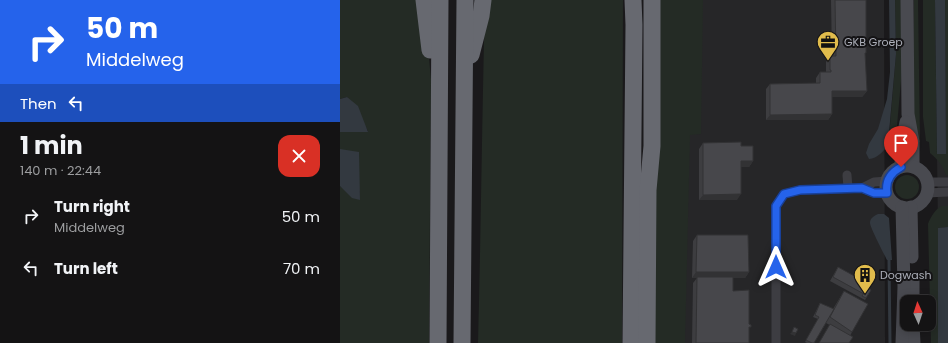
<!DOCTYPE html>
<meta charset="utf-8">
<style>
body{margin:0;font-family:Poppins,sans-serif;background:#212022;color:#f1f3f6;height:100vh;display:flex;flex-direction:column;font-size:15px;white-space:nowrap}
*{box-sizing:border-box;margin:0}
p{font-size:13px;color:#9d9ea0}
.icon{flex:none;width:22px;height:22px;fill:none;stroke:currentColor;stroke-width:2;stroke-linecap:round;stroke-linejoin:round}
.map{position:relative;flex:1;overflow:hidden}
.sheet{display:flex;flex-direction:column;background:#141314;width:340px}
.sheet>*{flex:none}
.guide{background:#2563eb;color:#fff;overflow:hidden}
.needle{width:26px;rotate:357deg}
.tools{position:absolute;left:560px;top:295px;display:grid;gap:8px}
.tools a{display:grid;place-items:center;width:36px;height:36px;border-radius:8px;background:#141314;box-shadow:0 2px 10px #0003,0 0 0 1px #333234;font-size:20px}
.pin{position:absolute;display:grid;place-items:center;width:34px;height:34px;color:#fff;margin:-41px -17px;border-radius:50% 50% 50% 0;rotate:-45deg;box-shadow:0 0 4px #0007}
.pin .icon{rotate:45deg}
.me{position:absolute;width:44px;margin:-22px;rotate:0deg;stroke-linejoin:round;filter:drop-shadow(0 0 3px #0008)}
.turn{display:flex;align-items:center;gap:14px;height:84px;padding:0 20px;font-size:18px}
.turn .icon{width:52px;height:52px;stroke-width:2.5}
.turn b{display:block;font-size:28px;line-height:34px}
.then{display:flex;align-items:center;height:38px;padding:0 20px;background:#0003;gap:8px;font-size:15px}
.round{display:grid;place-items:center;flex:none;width:42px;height:42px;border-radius:12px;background:#212022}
.headline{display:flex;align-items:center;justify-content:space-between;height:68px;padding:0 20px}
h1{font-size:24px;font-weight:700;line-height:30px}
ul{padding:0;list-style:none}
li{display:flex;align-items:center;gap:12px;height:52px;padding:0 20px}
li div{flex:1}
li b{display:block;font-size:15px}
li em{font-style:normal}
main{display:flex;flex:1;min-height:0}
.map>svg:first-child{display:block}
.built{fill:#262628}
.green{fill:#242b25}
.water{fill:#333940}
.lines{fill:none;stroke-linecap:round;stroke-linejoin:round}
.stream{stroke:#333940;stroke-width:3}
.minor{stroke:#3d3d42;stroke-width:9}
.secondary{stroke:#494a50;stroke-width:13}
.motorway{stroke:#676970;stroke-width:17}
.wall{fill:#3d3d40}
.shaded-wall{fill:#323234}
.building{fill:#47474b;stroke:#323234}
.route-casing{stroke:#184099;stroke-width:10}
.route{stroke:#2563eb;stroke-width:7}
.labels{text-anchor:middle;stroke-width:4;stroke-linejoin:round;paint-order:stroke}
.poi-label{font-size:11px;fill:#adb0ba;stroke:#151416;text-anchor:start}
</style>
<main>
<section class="sheet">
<div class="guide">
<div class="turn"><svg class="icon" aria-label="right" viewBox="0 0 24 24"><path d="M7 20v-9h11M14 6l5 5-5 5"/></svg><div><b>50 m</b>Middelweg</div></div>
<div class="then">Then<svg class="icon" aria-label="left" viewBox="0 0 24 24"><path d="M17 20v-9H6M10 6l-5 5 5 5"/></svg></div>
</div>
<div class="headline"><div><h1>1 min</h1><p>140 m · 22:44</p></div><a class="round" style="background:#d93025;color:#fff"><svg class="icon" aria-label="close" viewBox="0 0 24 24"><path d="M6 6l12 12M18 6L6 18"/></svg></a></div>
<ul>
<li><svg class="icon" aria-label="right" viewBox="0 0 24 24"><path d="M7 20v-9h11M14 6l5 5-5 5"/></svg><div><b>Turn right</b><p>Middelweg</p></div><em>50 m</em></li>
<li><svg class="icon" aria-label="left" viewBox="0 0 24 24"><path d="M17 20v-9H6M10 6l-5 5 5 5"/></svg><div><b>Turn left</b></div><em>70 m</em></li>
</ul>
</section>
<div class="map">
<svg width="608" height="343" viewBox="0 0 608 343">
<rect width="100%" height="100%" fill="#1a191b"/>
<g class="built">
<path d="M 340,0 L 544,0 L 545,343 L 344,343 Z"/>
<path d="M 605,0 L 608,0 L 608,227 L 598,228 L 597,154 L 606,154 Z"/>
</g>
<g class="green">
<path d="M 0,0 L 81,0 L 85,16 L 91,79 L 89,343 L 0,343 L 0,186 L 20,200 L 20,192 L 0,149 L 0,132 L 28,131 L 7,97 L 0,99 Z"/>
<path d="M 145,0 L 283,0 L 282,343 L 138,343 C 141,229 142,114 145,0 Z"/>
<path d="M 312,0 L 363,0 L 361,134 L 350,135 L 345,343 L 312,343 Z"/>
<path d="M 555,0 L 561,0 L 563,59 L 555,148 L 548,149 L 556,54 Z"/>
<path d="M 574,0 L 578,0 L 580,142 L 576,142 L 573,103 Z"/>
<path d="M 583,0 L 595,0 L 597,154 L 606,154 L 605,0 L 608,0 L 608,175 L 606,175 C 603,165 597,159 590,153 L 589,142 L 586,141 L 583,117 Z"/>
<circle cx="567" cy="187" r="12"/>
<path d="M 602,206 L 608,206 L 608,227 L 598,228 L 598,343 L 591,343 L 588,224 C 590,218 596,208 602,206 Z"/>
</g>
<g class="water">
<path d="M 549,0 L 555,0 L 556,54 L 548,144 C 545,150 537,159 529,159 L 526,153 L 529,144 L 538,129 L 547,99 L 550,72 Z"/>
<path d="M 595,0 L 605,0 L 606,154 L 597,154 Z"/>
<path d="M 7,97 L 18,106 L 28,132 L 0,132 L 0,99 Z"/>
<path d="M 0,149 L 19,152 L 20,200 L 12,198 L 0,186 Z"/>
<path d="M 538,214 L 544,214 L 549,218 L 552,260 L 547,260 C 544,254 530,227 530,223 C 530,218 534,216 538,214 Z"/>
<path d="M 608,227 L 608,343 L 598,343 L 598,228 Z"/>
</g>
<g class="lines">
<path class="stream" d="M 549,260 L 550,343"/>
<g class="minor">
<path d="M 507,175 L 508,188"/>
<path d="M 587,182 L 608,182"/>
<path d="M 522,188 L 534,182 L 547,181"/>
<path d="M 587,193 L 608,192"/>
<path d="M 436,343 L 436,206 L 444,194 L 460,190 L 522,188 L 534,193 L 547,193"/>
</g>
<g class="secondary">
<path d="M 567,0 L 568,114 L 573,142 L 573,167"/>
<circle cx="567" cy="187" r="21"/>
<path d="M 561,167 L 562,142 L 566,122"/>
<path d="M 571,207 L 572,257"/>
<path d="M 573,279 L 573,302"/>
<path d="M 573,324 L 574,343"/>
<path d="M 562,343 L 564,287 L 562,207"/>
</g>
<g class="motorway">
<path d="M 84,0 L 90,50"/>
<path d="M 131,55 L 141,16 L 143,0"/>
<path d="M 98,343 L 100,0"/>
<path d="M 122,343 L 125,0"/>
<path d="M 291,343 L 294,25 L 293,0"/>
<path d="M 307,343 L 308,190 L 312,146 L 312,0"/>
</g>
</g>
<g class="wall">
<path d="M 491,0 L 526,0 L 525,55 L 527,91 L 522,97 L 492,97 L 492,114 L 488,120 L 426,120 L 426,89 L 430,84 L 476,83 L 476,78 L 480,72 L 486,72 L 486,62 L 490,56 L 492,56 Z"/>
<path d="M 363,143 L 401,146 L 413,161 L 409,167 L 401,167 L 397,200 L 359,200 L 359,149 Z"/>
<path d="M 357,235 L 409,272 L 405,278 L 393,278 L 393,291 L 409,330 L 409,343 L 352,343 L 353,283 L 357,278 L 352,278 L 353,241 Z"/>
<path d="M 498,267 L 531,290 L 525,300 L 490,281 Z"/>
<path d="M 504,291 L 512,332 L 510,336 L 486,323 L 474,343 L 467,343 L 465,342 L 478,319 L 473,317 L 480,303 L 493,309 Z"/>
</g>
<g class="shaded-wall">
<path d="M 492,91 L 527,91 L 522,97 L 488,97 Z"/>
<path d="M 492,114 L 488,120 L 426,120 L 430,115 Z"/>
<path d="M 401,161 L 413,161 L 409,167 L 397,167 Z"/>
<path d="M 401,194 L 397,200 L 359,200 L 363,195 Z"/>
<path d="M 356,272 L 409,272 L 405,278 L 357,278 L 357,277 L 357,278 L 352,278 Z"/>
<path d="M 452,332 L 456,333 L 455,336 L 450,334 Z"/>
</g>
<g class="building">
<path d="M 495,0 L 526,0 L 526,53 L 525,53 L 527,91 L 492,91 L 492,114 L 430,115 L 430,84 L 480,83 L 480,72 L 491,72 L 491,70 L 490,70 L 490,56 L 496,56 Z"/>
<path d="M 401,142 L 401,146 L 413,146 L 413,161 L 401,161 L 401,194 L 363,195 L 363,143 Z"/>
<path d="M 357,235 L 408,235 L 409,272 L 356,272 Z"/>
<path d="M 498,267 L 529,284 L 524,294 L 493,277 Z"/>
<path d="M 357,277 L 393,277 L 393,291 L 409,290 L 409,324 L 411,325 L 411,327 L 409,327 L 409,343 L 356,343 Z"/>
<path d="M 527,288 L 531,290 L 526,298 L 522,296 Z"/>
<path d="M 504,291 L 528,304 L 512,332 L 490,317 Z"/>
<path d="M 480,303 L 494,309 L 474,343 L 472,343 L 466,340 L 479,317 L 475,315 Z"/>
<path d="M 490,324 L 513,337 L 509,343 L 479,343 Z"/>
<path d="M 454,327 L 458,329 L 456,333 L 452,332 Z"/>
</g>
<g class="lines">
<g class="route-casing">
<path id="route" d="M 436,267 L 436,206 L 444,194 L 460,190 L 522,188 L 534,193 L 547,193 C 545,181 550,173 561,167"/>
</g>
<use href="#route" class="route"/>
</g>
<defs>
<g id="office-pin" transform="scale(1.15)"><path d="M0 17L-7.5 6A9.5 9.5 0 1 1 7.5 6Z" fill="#e1bc4c" stroke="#151416"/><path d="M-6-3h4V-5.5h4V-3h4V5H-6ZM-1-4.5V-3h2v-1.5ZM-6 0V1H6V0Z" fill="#111"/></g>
<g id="building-pin" transform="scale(1.15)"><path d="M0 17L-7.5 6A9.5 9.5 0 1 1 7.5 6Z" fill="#e1bc4c" stroke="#151416"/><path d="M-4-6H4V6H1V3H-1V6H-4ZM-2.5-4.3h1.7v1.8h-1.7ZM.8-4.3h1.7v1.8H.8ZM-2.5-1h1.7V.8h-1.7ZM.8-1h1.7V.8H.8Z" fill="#111"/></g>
</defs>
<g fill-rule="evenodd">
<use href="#office-pin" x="488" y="42"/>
<use href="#building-pin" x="525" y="275"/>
</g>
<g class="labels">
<g class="poi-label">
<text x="504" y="46">GKB Groep</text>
<text x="540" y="279">Dogwash</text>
</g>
</g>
</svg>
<div class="tools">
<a><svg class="needle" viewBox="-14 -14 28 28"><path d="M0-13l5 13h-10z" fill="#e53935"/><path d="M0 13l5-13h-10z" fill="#9d9ea0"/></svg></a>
</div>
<div class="pin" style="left:561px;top:167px;background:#d93025"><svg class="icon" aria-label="arrive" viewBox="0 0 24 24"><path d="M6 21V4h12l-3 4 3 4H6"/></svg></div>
<svg class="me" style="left:436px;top:267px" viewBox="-20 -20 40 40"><path d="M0-17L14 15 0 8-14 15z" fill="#2563eb" stroke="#fff" stroke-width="4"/></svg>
</div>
</main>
